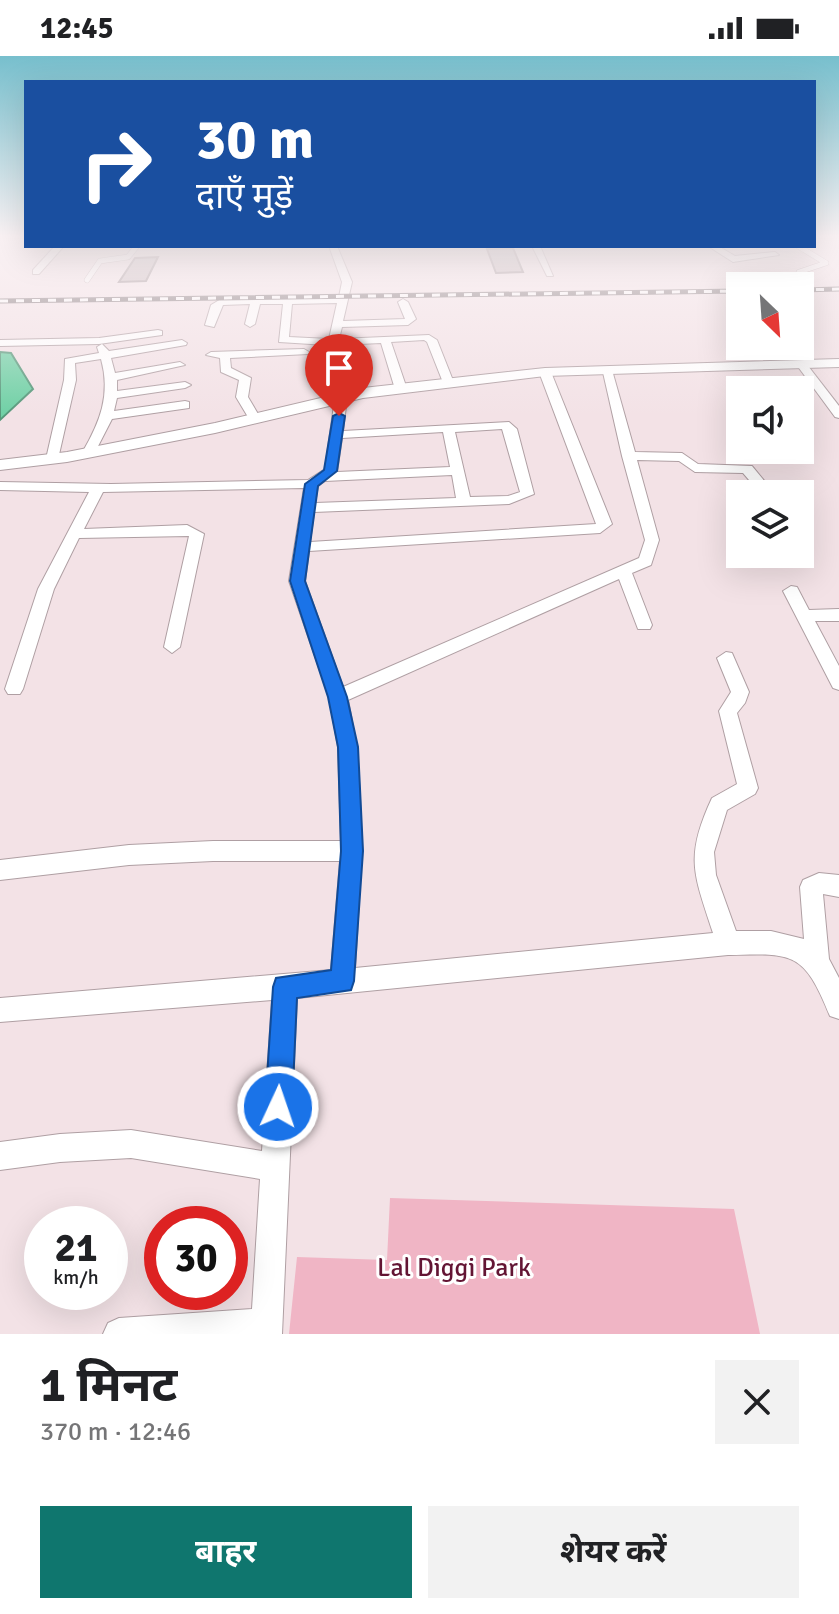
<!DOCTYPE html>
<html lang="hi">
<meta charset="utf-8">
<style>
body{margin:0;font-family:Signika,"Noto Sans Devanagari",sans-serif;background:#f2f2f2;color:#202124;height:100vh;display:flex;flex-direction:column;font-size:30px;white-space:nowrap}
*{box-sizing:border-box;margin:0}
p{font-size:26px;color:#757577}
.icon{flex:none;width:44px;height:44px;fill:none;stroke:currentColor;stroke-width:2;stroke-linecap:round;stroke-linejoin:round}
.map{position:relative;height:1278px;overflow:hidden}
.side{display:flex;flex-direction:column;background:#fff;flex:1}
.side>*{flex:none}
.guide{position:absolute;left:24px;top:24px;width:792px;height:168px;border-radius:0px;box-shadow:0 8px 32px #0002;background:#1a4fa0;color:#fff;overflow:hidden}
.needle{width:52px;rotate:155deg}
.buttons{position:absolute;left:726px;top:216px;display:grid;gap:16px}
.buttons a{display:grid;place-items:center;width:88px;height:88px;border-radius:0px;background:#fff;box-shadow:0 8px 32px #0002;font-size:40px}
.speed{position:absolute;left:24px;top:1150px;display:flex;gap:16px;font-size:40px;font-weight:700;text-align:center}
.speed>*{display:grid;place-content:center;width:104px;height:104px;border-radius:50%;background:#fff;box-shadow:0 8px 32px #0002;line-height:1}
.speed small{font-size:20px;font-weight:400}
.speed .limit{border:12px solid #d22;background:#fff;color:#111}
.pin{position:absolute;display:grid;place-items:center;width:68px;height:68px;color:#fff;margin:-82px -34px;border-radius:50% 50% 50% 0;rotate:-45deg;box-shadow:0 0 8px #0007}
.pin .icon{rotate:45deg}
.me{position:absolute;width:88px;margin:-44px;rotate:3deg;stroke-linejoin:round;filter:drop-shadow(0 0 6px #0008)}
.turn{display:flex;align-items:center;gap:28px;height:168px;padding:0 40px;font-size:36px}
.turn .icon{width:104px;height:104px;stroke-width:2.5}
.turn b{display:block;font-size:56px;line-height:68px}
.round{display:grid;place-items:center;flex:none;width:84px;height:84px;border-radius:0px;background:#f2f2f2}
.headline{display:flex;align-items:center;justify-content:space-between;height:136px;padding:0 40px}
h1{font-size:48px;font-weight:700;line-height:60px}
.action{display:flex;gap:16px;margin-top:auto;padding:16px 40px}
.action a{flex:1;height:92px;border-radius:0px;background:#0f766e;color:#fff;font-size:32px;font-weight:700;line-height:92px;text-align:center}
.action a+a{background:#f2f2f2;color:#202124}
.status{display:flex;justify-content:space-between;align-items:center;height:56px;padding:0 40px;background:#fff;direction:ltr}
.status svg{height:22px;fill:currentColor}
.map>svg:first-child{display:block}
.green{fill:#f0b5c5}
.water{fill:#6fd0a5;stroke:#56987a;stroke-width:2}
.building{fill:#bdadb1;stroke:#847579;stroke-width:2}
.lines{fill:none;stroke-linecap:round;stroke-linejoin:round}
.service-casing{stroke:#af9fa3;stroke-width:6}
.minor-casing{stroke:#af9fa3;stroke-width:2}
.tertiary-casing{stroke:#af9fa3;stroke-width:2}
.service{stroke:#fff;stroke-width:5}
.minor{fill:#fff;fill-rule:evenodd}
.tertiary{fill:#fff;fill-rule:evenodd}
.rail-casing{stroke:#756a6d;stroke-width:5}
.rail{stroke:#fff;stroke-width:3;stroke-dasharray:8;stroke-linecap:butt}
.route{fill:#1a73e8;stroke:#114b97;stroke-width:2}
.labels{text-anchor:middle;stroke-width:6;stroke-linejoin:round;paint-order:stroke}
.near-park-label{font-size:26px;fill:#631534;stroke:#fff}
</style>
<div class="status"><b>12:45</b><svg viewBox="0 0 49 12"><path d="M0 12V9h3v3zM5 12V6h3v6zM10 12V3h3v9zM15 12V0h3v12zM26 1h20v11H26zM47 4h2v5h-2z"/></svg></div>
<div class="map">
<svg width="839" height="1278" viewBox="0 0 839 1278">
<rect width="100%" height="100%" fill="#f3e2e6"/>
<path class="green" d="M 390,1142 L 734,1153 L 760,1278 L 289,1278 L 297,1201 L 387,1204 Z"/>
<path class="water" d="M 0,296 L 11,297 L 33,333 L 0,364 Z"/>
<g class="building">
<path d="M 513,192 L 523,216 L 496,217 L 487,193 Z"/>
<path d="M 158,201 L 146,225 L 119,226 L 135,202 Z"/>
</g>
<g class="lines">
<g class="service-casing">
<g id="service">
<path d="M 798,190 L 826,207 L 799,216"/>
<path d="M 87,224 L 100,205 L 128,201 L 137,190"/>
</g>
</g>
<g class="minor-casing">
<g id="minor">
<path d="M 55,190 L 64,190 L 39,218 L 33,218 L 33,214 Z"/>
<path d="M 329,190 L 337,190 L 352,226 L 343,265 L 405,263 L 398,246 L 403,243 L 408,246 L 416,263 L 408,269 L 342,271 L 339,283 L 429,279 L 437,284 L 454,327 L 444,329 L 427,286 L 424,284 L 391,286 L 407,333 L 401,336 L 395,333 L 381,287 L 338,289 L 335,300 L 347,342 L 343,375 L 509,366 L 517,373 L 534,438 L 509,448 L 314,456 L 310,486 L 596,468 L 539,316 L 545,313 L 551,316 L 612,468 L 600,477 L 309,495 L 305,525 L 343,631 L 639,502 L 645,484 L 622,400 L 602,312 L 612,314 L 635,396 L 682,397 L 698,408 L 752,410 L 775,438 L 761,438 L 743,417 L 695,416 L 679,405 L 637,404 L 659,484 L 651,509 L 632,517 L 652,569 L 650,573 L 638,573 L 619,523 L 348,644 C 367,734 361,822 355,912 L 713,877 C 694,818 684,802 712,742 L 737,728 L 719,655 L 731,636 L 717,602 L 726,596 L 732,597 L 749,636 L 745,647 L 737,657 L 758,732 L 755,738 L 727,754 L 714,796 L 716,819 L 736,875 L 771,875 L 804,883 L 800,831 L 803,824 L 819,817 L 839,819 L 839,841 L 823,838 L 829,903 L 839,922 L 839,963 L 830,960 C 804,896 794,897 728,899 L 297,942 L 282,1278 L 103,1278 L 108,1267 L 119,1262 L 252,1253 L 260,1123 L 131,1102 L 60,1106 L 0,1114 L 0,1086 L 60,1078 L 131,1074 L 262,1095 L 272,944 L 0,966 L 0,942 L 331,914 L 340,805 L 213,805 L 129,809 L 0,824 L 0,804 L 129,789 L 213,785 L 341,785 L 338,691 L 329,641 L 289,525 L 304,432 L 103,436 L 84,473 L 187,469 L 204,478 L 180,591 L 172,597 L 164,591 L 189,480 L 79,482 L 54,533 L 23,633 L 20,638 L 8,638 L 5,633 L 38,533 L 89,436 L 0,434 L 0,426 L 111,428 L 308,424 L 325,413 L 335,342 L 325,300 L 327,289 L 279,286 L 283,248 L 260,248 L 255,268 L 250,271 L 245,268 L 250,248 L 223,249 L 214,271 L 205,269 L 211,249 L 221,243 L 339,241 L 342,226 ZM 337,247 L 329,283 L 289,281 L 292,248 ZM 502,373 L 520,436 L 508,440 L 470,441 L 455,376 ZM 443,376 L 450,411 L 337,416 L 342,382 ZM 452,419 L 456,442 L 315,447 L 318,430 L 325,425 Z"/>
<path d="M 532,190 L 540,190 L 553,220 L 547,220 Z"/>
<path d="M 708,190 L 718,190 L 735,200 L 775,196 L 779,199 L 733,206 Z"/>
<path d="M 158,274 L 162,275 L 162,279 L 99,288 L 0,290 L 0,284 L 99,282 Z"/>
<path d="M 182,284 L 187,287 L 186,289 L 111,302 L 115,317 L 180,306 L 185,309 L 117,324 L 117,335 L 185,326 L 191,329 L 185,332 L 117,342 L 114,355 L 185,345 L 189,346 L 189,352 L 112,363 L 93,400 L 83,400 L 82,397 C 100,366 111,339 101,303 L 75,307 L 76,324 L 58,403 L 47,406 L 46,403 L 64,324 L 65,303 L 99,297 L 97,291 L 102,288 L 109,295 Z"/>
<path d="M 304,293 L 309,296 L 308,298 L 230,302 L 231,312 L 251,322 L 248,341 L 261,363 L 255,367 L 251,366 L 236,341 L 239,324 L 221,316 L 220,302 L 206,299 L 211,296 Z"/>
<path d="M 801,305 L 805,306 L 839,350 L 839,362 L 835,361 L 796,308 Z"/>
<path d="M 791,530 L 797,531 L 809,554 L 839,553 L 839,565 L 815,565 L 839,610 L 839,634 L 833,632 L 783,535 Z"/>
</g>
</g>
<g class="tertiary-casing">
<path id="tertiary" d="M 839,303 L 839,311 L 545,320 L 363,342 L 215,377 L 67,406 L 0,414 L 0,404 L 67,396 L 215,367 L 363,332 L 545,312 Z"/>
</g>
<use href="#service" class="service"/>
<use href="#minor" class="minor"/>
<use href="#tertiary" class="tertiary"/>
<g class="rail-casing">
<g id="rail">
<path d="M 800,234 L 839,233"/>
<path d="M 0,245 L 740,235"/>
</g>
</g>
<use href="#rail" class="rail"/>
</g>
<linearGradient id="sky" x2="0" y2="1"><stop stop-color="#77bfcd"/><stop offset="0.5" stop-color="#faf2f4"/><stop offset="1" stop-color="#faf2f4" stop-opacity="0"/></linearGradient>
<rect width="839" height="360" fill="url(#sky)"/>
<path class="route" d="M 339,357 L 345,360 L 337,415 L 318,430 L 305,525 L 347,641 L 358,691 L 363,795 L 354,925 L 351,934 L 297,942 L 292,1051 L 288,1060 L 278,1064 L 269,1060 L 265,1051 L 273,931 L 276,922 L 331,914 L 341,795 L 338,691 L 328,641 L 290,525 L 305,428 L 324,414 L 333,360 Z"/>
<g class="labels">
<g class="near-park-label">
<text x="454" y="1220">Lal Diggi Park</text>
</g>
</g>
</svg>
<div class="buttons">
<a><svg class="needle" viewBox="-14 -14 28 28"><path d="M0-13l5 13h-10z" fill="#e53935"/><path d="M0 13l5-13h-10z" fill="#757577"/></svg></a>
<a><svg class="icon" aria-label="sound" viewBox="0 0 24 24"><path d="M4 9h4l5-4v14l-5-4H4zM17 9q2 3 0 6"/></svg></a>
<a><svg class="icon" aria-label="layers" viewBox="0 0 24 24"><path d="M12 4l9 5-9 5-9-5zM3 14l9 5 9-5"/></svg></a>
</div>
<div class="speed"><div>21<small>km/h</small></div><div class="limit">30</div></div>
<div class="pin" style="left:339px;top:360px;background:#d93025"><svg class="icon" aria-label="arrive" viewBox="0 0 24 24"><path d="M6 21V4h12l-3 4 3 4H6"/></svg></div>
<svg class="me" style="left:278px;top:1051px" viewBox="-20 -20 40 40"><circle r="17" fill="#1a73e8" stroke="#fff" stroke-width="3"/><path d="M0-11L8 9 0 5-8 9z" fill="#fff"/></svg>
<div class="guide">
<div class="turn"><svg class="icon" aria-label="right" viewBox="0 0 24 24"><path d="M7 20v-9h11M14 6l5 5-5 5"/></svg><div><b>30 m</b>दाएँ मुड़ें</div></div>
</div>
</div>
<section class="side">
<div class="headline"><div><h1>1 मिनट</h1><p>370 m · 12:46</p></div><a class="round"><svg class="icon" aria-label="close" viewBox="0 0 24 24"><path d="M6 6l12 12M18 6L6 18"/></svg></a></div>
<div class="action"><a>बाहर</a><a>शेयर करें</a></div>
</section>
